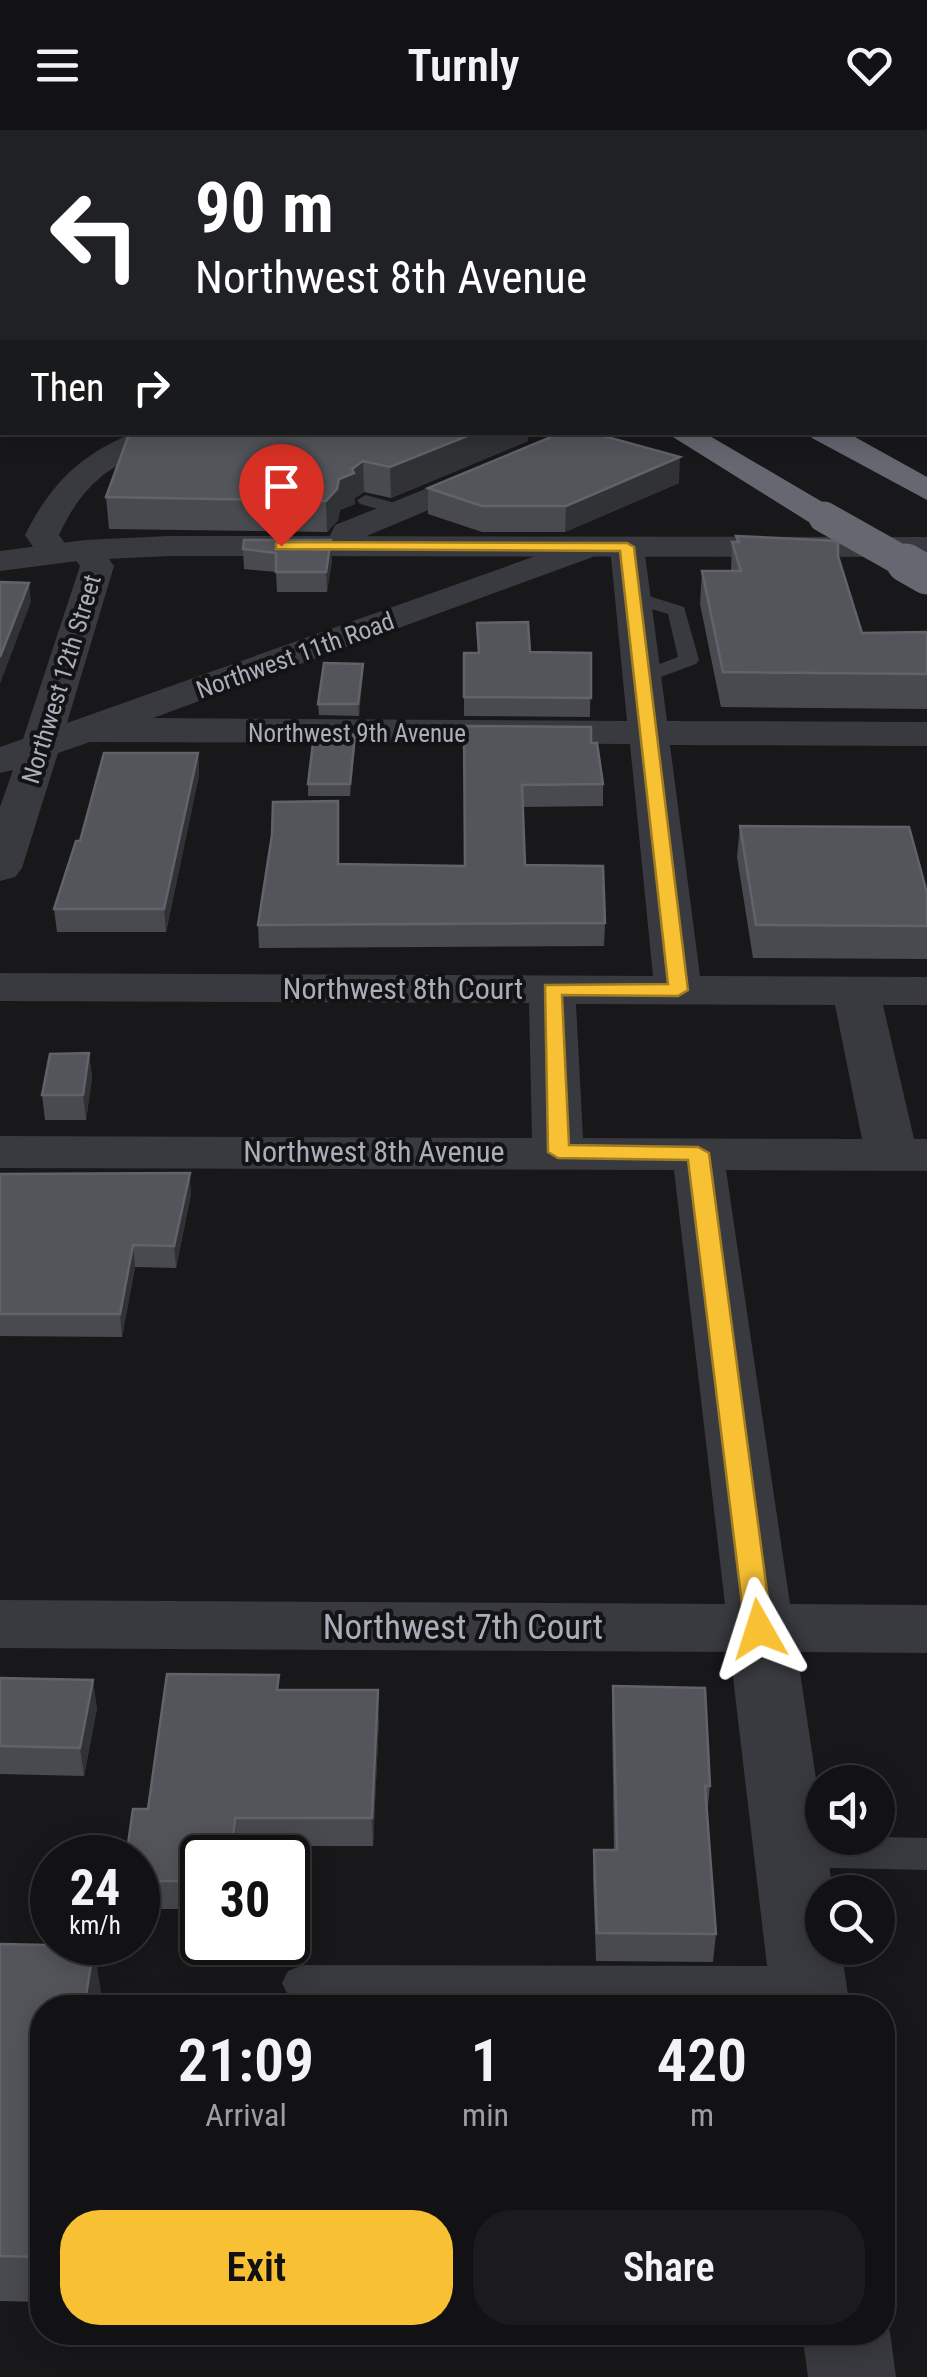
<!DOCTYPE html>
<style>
body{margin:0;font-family:"Roboto Condensed",sans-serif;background:#1b1b1d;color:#f1f3f6;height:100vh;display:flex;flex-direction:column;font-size:38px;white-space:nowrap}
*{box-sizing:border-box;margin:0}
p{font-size:32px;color:#9c9ea0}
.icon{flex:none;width:55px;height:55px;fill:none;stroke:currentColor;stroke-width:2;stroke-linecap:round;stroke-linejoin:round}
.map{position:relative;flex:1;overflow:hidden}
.side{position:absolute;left:30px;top:1865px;width:865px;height:350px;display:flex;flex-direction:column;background:#121214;border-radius:40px;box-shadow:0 5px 25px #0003,0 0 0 2px #313234}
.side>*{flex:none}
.guide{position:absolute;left:0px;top:0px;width:928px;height:305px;box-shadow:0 5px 25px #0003,0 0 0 2px #313234;background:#202124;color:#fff;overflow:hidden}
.controls{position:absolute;left:805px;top:1635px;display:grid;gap:20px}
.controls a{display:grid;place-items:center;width:90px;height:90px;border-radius:50%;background:#121214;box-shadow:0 5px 25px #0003,0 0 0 2px #313234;font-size:50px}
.speed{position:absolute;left:30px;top:1705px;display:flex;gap:20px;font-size:50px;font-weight:700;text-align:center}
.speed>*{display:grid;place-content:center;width:130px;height:130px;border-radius:50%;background:#121214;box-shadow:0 5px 25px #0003,0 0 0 2px #313234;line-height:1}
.speed small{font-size:25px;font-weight:400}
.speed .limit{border:5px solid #111;border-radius:15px;background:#fff;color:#111}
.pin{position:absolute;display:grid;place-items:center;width:85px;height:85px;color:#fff;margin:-102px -42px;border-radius:50% 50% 50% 0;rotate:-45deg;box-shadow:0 0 10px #0007}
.pin .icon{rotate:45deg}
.me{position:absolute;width:110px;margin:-55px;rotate:354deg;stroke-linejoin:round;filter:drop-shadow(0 0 8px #0008)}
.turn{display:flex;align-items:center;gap:35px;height:210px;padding:0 30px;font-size:45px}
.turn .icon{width:130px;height:130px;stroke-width:2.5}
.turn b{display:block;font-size:70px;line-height:85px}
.then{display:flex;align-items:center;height:95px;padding:0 30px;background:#0003;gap:20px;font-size:38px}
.eta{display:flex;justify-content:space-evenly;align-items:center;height:170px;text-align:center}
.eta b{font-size:60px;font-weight:600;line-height:70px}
.cta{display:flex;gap:20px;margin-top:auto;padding:20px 30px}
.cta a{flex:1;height:115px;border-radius:40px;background:#f8c033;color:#111;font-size:40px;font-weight:600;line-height:115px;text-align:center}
.cta a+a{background:#1b1b1d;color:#f1f3f6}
header{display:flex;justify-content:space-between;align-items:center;height:130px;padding:0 30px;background:#121214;font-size:45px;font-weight:600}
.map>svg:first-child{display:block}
.built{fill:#242427}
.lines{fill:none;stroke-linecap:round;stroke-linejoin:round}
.canal{stroke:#2d363f;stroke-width:52}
.service{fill:#393a3f;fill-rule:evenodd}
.minor{fill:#393a3f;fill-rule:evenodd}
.tertiary{fill:#393a3f;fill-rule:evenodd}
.secondary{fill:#474850;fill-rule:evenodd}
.motorway{fill:#656771;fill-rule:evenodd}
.rail{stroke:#4c4d55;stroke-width:4;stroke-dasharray:5 5;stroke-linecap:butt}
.motorway-bridge-far1{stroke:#656771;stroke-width:31}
.motorway-bridge{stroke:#656771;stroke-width:39}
.wall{fill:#494a4f}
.shaded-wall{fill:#313235}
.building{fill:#54555b;stroke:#61636a;stroke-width:2.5}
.route{fill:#f8c033;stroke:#a17d21;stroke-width:2.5}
.labels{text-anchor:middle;stroke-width:8;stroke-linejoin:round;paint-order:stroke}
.far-street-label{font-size:25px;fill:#aaaeba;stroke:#131315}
.street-label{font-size:30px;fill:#aaaeba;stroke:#131315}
.near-street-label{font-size:35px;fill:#aaaeba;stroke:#131315}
</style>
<header><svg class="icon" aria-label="menu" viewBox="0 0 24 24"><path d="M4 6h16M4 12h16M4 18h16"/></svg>Turnly<svg class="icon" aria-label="heart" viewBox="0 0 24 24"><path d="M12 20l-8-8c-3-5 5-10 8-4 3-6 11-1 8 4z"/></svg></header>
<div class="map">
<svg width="927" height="2247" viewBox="0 0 927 2247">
<rect width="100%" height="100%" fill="#18181a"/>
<path class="built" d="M 478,0 L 927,0 L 927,308 L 917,303 L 925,302 L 925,2 L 471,2 Z"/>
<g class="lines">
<path class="canal" d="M 922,2 L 923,2"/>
<g class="service">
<path d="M 716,0 L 730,0 L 731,2 L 718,2 Z"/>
<rect x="0" y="32" width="2" height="8"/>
<rect x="0" y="183" width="2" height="8"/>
<path d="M 925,241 L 927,242 L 927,255 L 925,254 Z"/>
<path d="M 925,269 L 927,270 L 927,280 L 925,279 Z"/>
<path d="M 366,365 L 406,376 L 409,380 L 400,385 L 360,374 L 357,370 Z"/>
<path d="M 633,461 L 684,477 L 699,530 L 696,534 L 650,551 L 636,551 L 633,547 L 636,543 L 678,527 L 668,484 L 626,471 L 623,467 Z"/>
<path d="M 791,1705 L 927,1708 L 927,1740 L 791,1737 L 777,1732 L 771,1721 L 777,1710 Z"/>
<path d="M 303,1835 L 809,1836 L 824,1842 L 830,1854 L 824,1866 L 809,1872 L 303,1871 L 288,1865 L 282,1853 L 288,1841 Z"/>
</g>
<g class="minor">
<path d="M 136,302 L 182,302 L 178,308 C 119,330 86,346 59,405 L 69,419 L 73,413 C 95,407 102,419 114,436 L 67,593 L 589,407 L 601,410 L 606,417 L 601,424 L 153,588 L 627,591 L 610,417 L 615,410 L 639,410 L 644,417 L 667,591 L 927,592 L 927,616 L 670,615 L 700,846 L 927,847 L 927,875 L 883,875 L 914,1009 L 927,1009 L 927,1041 L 726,1040 L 790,1474 L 927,1475 L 927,1523 L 797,1522 L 833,1762 L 822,1762 L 822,1818 L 841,1818 L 850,1878 L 772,1878 L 730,1522 L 0,1518 L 0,1470 L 725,1474 L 674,1040 L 0,1038 L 0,1006 L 532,1008 L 529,873 L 0,871 L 0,843 L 653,846 L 630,614 L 90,612 L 58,623 L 22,738 L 15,747 L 0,751 L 0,677 L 13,640 L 0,643 L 0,617 L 23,609 L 80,436 L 71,424 L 66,430 L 42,430 L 25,405 C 51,353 82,323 136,302 ZM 576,874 L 835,875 L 862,1009 L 583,1008 Z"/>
<path d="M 496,331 L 507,333 L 512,340 L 507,347 L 362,408 L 354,423 L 330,423 L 325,416 L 335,395 Z"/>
<path d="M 882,2186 L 890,2202 L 896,2247 L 808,2247 L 802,2202 L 882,2202 Z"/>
</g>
<path class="tertiary" d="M 169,406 L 927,407 L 927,427 L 169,426 L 85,430 L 0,441 L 0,421 L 85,410 Z"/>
<path class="secondary" d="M 95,0 L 171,0 L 94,2 Z"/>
<g class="motorway">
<path d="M 183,0 L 207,0 L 209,2 L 185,2 Z"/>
<path d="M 283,0 L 307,0 L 309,2 L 285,2 Z"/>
<path d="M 357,0 L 383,0 L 385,2 L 359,2 Z"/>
<path d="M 0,6 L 2,7 L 2,20 L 0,20 Z"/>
<path d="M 665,302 L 703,302 L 836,380 L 841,387 L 836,394 L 812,394 Z"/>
<path d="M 808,302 L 846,302 L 927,347 L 927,370 L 812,308 Z"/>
</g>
<path class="rail" d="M 882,2 L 908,0"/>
<path class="motorway-bridge-far1" d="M 824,387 L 911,436"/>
<path class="motorway-bridge" d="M 906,433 L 927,445"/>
</g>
<g class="wall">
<path d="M 516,0 L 673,0 L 673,2 L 519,2 Z"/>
<path d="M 925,31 L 927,31 L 927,211 L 925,207 Z"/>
<rect x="0" y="72" width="2" height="110"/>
<path d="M 528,304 L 528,311 L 391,368 L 364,362 L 355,368 L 355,374 L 340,380 L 338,390 L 327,402 L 109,399 L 106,367 Z"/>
<path d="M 679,353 L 565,402 L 482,402 L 428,384 L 428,358 Z"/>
<path d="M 736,406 L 838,426 L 862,503 L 927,502 L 927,579 L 721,577 L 700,474 L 702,441 L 731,441 L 732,412 L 736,412 Z"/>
<path d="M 243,419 L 332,430 L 327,462 L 277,462 L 276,442 L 244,439 Z"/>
<path d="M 477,493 L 530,522 L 591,523 L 590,587 L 464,586 L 464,523 L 478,523 Z"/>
<path d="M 363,534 L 359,586 L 319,585 L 318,574 Z"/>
<path d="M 464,596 L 591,613 L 603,654 L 603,676 L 522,677 L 525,735 L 605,793 L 604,816 L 259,818 L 258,795 L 465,736 Z"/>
<path d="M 355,617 L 350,666 L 308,666 L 308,654 Z"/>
<path d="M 198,623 L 199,645 L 166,802 L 57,802 L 54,779 L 80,711 Z"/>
<path d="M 740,696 L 927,763 L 927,829 L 753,828 L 737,727 Z"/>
<path d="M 89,923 L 92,948 L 86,990 L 45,990 L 42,965 Z"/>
<path d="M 0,1044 L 191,1064 L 176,1138 L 135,1137 L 122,1207 L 0,1206 Z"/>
<path d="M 0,1548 L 97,1578 L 84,1646 L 0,1644 Z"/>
<path d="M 613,1556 L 710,1656 L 707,1684 L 716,1804 L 713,1832 L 596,1831 L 593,1748 L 594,1720 L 614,1720 L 612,1583 Z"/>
<path d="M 280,1560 L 379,1588 L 373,1716 L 237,1716 L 236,1728 L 202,1728 L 202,1779 L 138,1779 L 138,1728 L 148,1679 Z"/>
<path d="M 0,1814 L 101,1862 L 98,1878 L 42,1878 L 42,2172 L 0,2171 Z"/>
</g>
<g class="shaded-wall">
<path d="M 631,0 L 673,0 L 673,2 L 594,2 Z"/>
<path d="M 2,239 L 2,264 L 0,264 L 0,240 Z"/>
<path d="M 477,302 L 531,302 L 528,304 L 528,311 L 391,368 L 390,337 Z"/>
<path d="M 680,327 L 679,353 L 565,402 L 566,376 Z"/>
<path d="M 363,331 L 364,362 L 355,368 L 355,374 L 340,380 L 338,390 L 327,402 L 326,371 L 339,349 Z"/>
<path d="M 331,410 L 332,430 L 327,462 L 326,442 Z"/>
<path d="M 29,453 L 31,472 L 0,554 L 0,527 Z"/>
<path d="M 363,534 L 363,545 L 359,586 L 358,574 Z"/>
<path d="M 355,605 L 355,617 L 350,666 L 350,654 Z"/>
<path d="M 198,623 L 199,645 L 166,802 L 164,779 Z"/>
<path d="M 89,923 L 92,948 L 86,990 L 83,965 Z"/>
<path d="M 190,1043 L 191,1064 L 176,1138 L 174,1116 Z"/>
<path d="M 133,1115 L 135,1137 L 122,1207 L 120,1184 Z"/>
<path d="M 93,1550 L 97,1578 L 84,1646 L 80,1618 Z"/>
<path d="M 378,1560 L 379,1588 L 373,1716 L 372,1688 Z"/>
<path d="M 235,1688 L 237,1716 L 236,1728 L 232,1728 Z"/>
<path d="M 94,1816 L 101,1862 L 98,1878 L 84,1878 Z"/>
</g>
<g class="building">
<path d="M 546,0 L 631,0 L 594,2 L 550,2 Z"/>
<path d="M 925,31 L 927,31 L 927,91 L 925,91 L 925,104 L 927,104 L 927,141 L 925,141 L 927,178 L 925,174 Z"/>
<path d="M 0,72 L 2,72 L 2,157 L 0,156 Z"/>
<path d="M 0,188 L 2,188 L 2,239 L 0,240 Z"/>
<path d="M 140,302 L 477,302 L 390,337 L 363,331 L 352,339 L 354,343 L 339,349 L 337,359 L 326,371 L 106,367 L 128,307 Z"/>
<path d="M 563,302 L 589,302 L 680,327 L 566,376 L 482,376 L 428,358 Z"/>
<path d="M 736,406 L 838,411 L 838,426 L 862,503 L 927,502 L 927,544 L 723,542 L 702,441 L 741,441 L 732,412 L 739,412 Z"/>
<path d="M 244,410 L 331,410 L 326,442 L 276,442 L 276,423 L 243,419 Z"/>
<path d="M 0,452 L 29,453 L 0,527 Z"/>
<path d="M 528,492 L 530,522 L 591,523 L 591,568 L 464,567 L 464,523 L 479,523 L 477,493 Z"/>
<path d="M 324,533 L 363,534 L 358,574 L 318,574 Z"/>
<path d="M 464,596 L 591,597 L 591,613 L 597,613 L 603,654 L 522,655 L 525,735 L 603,736 L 605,793 L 258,795 L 272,705 L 273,672 L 338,671 L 338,734 L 465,736 Z"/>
<path d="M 314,605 L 355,605 L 350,654 L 308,654 Z"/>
<path d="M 104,623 L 198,623 L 164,779 L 54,779 L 76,711 L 80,711 Z"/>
<path d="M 740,696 L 909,697 L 927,763 L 927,796 L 756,795 Z"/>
<path d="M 89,923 L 83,965 L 42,965 L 50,924 Z"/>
<path d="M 190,1043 L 174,1116 L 133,1115 L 120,1184 L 0,1184 L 0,1044 Z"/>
<path d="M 167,1544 L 279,1545 L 277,1560 L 378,1560 L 372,1688 L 235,1688 L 232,1728 L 202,1728 L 202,1751 L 138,1751 L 138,1728 L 126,1728 L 133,1679 L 148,1679 Z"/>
<path d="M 0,1548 L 93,1550 L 80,1618 L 0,1616 Z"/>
<path d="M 613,1556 L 705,1558 L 710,1656 L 705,1656 L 716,1804 L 597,1803 L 594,1720 L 617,1720 Z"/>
<path d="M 0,1814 L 94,1816 L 84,1878 L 42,1878 L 42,2127 L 0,2126 Z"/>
</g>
<path class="route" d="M 281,412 L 627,413 L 634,417 L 688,860 L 678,866 L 562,865 L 569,1015 L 698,1017 L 709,1023 L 772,1499 L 768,1506 L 749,1506 L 745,1499 L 688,1030 L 558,1028 L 548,1022 L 545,855 L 668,854 L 620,421 L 276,419 L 276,413 Z"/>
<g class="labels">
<g class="far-street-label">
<text transform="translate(295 525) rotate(-20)" y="9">Northwest 11th Road</text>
<text transform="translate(61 549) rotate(-73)" y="9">Northwest 12th Street</text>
<text x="357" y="612">Northwest 9th Avenue</text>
</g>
<g class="street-label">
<text x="403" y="869">Northwest 8th Court</text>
<text x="374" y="1032">Northwest 8th Avenue</text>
</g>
<g class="near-street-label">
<text x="463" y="1509">Northwest 7th Court</text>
</g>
</g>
</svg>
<div class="controls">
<a><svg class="icon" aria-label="sound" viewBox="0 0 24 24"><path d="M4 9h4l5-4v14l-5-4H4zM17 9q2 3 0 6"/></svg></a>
<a><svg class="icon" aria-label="search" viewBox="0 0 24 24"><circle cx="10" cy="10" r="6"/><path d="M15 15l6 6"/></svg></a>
</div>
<div class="speed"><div>24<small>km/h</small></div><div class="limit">30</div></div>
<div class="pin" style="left:281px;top:416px;background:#d93025"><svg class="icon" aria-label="arrive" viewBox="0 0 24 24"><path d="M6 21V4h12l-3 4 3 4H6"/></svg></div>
<svg class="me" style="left:759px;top:1499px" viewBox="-20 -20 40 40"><path d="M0-17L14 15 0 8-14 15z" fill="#f8c033" stroke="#fff" stroke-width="4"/></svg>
<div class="guide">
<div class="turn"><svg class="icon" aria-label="left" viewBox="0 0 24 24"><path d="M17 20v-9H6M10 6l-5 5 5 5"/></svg><div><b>90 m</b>Northwest 8th Avenue</div></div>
<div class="then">Then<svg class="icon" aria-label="right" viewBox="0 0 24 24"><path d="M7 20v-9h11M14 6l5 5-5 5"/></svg></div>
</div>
<section class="side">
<div class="eta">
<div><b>21:09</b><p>Arrival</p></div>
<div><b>1</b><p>min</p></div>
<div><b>420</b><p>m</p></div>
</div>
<div class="cta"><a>Exit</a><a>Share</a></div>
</section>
</div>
